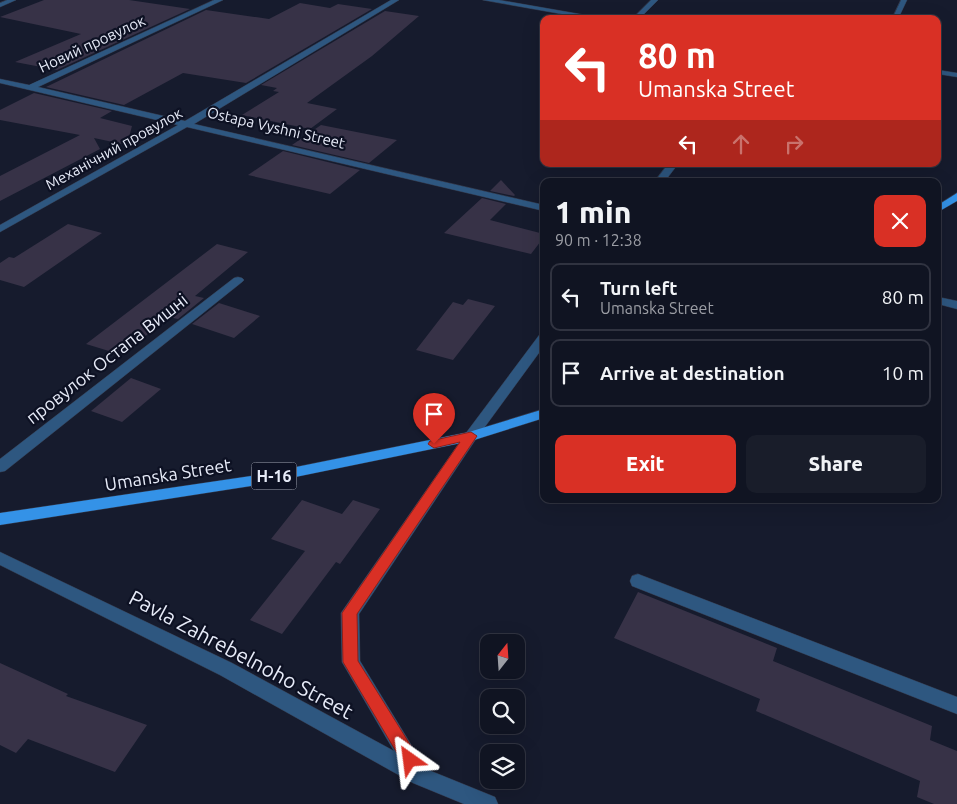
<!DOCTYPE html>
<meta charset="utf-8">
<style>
body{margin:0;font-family:Ubuntu,sans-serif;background:#191d2a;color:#f1f3f6;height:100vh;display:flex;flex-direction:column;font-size:19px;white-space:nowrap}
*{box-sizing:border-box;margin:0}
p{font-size:16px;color:#9c9ea5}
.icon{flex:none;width:28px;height:28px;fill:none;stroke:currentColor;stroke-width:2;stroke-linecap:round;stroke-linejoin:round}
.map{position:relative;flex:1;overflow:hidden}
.sheet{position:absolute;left:540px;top:178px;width:401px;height:325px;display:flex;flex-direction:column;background:#101422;border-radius:10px;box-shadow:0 5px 20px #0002,0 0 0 1px #303340}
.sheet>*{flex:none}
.banner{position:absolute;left:540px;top:15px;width:401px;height:152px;border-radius:10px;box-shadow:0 5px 20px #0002,0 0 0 1px #303340;background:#d93025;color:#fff;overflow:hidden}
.needle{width:32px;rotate:17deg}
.controls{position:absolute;left:480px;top:634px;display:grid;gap:10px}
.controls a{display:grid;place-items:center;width:45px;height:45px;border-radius:10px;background:#101422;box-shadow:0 5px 20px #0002,0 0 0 1px #303340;font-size:25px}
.pin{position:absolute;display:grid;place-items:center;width:42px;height:42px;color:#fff;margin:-51px -21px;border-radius:50% 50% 50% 0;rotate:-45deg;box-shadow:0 0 5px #0007}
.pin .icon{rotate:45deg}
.me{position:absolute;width:55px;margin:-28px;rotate:329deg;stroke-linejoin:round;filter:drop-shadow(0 0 4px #0008)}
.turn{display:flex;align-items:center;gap:18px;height:105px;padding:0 15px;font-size:22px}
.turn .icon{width:65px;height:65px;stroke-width:2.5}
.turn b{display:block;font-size:35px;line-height:42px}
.lanes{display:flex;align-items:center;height:48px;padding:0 15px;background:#0003;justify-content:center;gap:25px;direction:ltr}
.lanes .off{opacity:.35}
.round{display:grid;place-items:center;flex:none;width:52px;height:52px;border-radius:10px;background:#191d2a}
.summary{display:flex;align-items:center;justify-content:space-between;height:85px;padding:0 15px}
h1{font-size:30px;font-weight:800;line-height:38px}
.button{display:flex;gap:10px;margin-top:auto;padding:10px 15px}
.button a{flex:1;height:58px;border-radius:10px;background:#d93025;color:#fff;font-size:20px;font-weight:800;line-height:58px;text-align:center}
.button a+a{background:#191d2a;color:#f1f3f6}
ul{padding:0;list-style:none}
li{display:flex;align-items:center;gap:15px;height:68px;margin:0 10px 8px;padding:0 5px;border:2px solid #303340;border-radius:10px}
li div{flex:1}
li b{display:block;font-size:19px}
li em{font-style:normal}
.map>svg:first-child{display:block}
.building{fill:#373247}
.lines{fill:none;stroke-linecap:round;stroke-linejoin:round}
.service-casing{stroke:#333849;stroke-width:1}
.minor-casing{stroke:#333849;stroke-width:1}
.primary-casing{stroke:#333849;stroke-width:1}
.service{fill:#2e5780;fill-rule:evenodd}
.minor{fill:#2e5780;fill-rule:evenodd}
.primary{fill:#3492e7;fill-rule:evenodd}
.route{fill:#d93025;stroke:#8d1f18}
.labels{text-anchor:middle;stroke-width:4.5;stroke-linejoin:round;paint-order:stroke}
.far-street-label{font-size:15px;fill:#e7ebf8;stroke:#0d1123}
.shield{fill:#0d1123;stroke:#a6aab8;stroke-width:1}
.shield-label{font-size:16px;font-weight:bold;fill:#e7ebf8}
.street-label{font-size:18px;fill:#e7ebf8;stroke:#0d1123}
.near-street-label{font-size:21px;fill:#e7ebf8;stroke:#0d1123}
</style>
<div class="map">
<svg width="957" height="804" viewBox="0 0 957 804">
<rect width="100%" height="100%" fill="#161b2d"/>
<g class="building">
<path d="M 44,0 L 129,0 L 190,9 L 57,70 L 15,62 L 81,34 L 0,17 Z"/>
<path d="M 300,3 L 330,8 L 338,4 L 372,9 L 246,83 L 183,73 L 124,105 L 46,87 L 206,10 L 269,19 Z"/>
<path d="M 385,11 L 419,16 L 372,56 L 307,103 L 337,109 L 310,129 L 242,115 L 279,92 L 273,91 L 277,88 L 261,85 Z"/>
<path d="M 34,93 L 112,111 L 100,118 L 132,126 L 127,145 L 94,138 L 100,149 L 0,201 L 0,176 L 80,135 L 0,120 L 0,110 Z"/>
<path d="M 321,125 L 397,140 L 369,163 L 292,145 Z"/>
<path d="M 283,151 L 360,170 L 330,194 L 248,175 Z"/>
<path d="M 501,180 L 515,195 L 514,196 L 490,191 Z"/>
<path d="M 482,198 L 506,204 L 490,220 L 544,234 L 544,237 L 531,254 L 444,233 Z"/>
<path d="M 68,224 L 102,233 L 24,287 L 0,280 L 0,263 L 9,257 L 14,258 Z"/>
<path d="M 217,244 L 248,252 L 195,296 L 204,298 L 178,319 L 169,317 L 122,355 L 86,344 Z"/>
<path d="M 468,299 L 495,306 L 453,360 L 416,350 L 453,302 L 463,305 Z"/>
<path d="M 219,303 L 260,316 L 234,338 L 192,324 Z"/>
<path d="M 131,378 L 161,389 L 122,422 L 91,411 Z"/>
<path d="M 302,500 L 342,514 L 353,500 L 380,509 L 340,564 L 336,562 L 282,634 L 250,620 L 305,551 L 271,539 Z"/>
<path d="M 638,592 L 777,648 L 773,661 L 932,726 L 930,740 L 957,751 L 957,804 L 934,804 L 917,797 L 920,781 L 756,711 L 760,699 L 614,638 Z"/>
<path d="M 0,663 L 68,694 L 66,696 L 147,725 L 115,772 L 28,739 L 16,753 L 0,745 Z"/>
</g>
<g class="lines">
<g class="service-casing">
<path id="service" d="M 638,574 L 957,697 L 957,714 L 632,586 L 630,581 L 632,576 Z"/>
</g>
<g class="minor-casing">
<g id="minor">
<path d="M 7,0 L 16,0 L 0,7 L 0,3 Z"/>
<path d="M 214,0 L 223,0 L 38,87 L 185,121 L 391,0 L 399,0 L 194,124 L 544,205 L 544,211 L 187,127 L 0,232 L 0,225 L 178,125 L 0,83 L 0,79 L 29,85 Z"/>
<path d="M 483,0 L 499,0 L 608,19 L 590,19 Z"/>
<path d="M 651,0 L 658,0 L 639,19 L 632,19 Z"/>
<path d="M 901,0 L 907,0 L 898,19 L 892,19 Z"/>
<path d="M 938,70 L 957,73 L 957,77 L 938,74 Z"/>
<path d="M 668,164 L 678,164 L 665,181 L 655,181 Z"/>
<path d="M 238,277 L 242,278 L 244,280 L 242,282 L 5,471 L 0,472 L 0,459 L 234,278 Z"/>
<path d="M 938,297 L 957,301 L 957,309 L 938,304 Z"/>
<path d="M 544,333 L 544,346 L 476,439 L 359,614 L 360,661 L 426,769 L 495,797 L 498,804 L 464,804 L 413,783 L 220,675 L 0,565 L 0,552 L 232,663 L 394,751 L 342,662 L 341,613 L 466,433 L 540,334 Z"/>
</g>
</g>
<g class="primary-casing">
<g id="primary">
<path d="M 957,193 L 957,201 L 938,212 L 938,205 Z"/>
<path d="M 544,409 L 544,418 L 471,441 L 251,486 L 0,525 L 0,513 L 251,476 L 469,432 Z"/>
</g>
</g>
<use href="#service" class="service"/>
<use href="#minor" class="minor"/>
<use href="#primary" class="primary"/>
</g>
<path class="route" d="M 471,432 L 477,436 L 475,439 L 357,614 L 358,661 L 416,754 L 418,760 L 416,765 L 410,767 L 404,765 L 343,662 L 342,613 L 460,442 L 434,448 L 428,444 L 430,441 Z"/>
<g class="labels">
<g class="far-street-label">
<text transform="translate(92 44) rotate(-25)" y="5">Новий провулок</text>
<text transform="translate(276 128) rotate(13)" y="5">Ostapa Vyshni Street</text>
<text transform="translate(114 149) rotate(-29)" y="5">Механічний провулок</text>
</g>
<rect class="shield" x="251.5" y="462.5" width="45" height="27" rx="4"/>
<g class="shield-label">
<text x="274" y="482">Н-16</text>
</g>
<g class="street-label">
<text transform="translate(107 359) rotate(-38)" y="6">провулок Остапа Вишні</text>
<text transform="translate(168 475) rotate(-9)" y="6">Umanska Street</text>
</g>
<g class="near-street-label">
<text transform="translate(241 655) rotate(28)" y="7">Pavla Zahrebelnoho Street</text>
</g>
</g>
</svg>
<div class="controls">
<a><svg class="needle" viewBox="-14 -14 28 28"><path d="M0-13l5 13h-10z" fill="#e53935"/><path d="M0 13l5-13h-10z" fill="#9c9ea5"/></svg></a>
<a><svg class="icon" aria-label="search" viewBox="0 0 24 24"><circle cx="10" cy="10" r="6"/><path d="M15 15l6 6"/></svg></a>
<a><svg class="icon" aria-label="layers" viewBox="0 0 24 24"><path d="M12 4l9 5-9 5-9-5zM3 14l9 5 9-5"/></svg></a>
</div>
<div class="pin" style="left:434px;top:444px;background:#d93025"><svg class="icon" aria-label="arrive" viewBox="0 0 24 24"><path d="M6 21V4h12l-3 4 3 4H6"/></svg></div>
<svg class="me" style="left:410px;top:760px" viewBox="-20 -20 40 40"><path d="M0-17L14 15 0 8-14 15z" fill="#d93025" stroke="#fff" stroke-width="4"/></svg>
<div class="banner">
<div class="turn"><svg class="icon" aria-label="left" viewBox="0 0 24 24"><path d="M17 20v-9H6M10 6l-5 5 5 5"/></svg><div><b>80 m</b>Umanska Street</div></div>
<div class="lanes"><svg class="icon" aria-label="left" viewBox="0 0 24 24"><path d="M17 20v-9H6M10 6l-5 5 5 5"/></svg><svg class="icon off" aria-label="ahead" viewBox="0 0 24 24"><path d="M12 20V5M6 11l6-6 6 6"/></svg><svg class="icon off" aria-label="right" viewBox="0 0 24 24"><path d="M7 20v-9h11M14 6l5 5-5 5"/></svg></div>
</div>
<section class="sheet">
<div class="summary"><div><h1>1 min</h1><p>90 m · 12:38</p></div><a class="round" style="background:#d93025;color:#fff"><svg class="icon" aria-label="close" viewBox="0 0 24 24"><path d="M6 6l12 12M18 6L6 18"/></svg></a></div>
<ul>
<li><svg class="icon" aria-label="left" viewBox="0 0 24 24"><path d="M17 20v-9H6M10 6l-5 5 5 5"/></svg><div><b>Turn left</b><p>Umanska Street</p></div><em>80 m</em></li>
<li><svg class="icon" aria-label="arrive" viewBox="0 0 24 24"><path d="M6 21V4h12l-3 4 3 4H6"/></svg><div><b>Arrive at destination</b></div><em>10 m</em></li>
</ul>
<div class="button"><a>Exit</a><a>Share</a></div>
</section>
</div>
